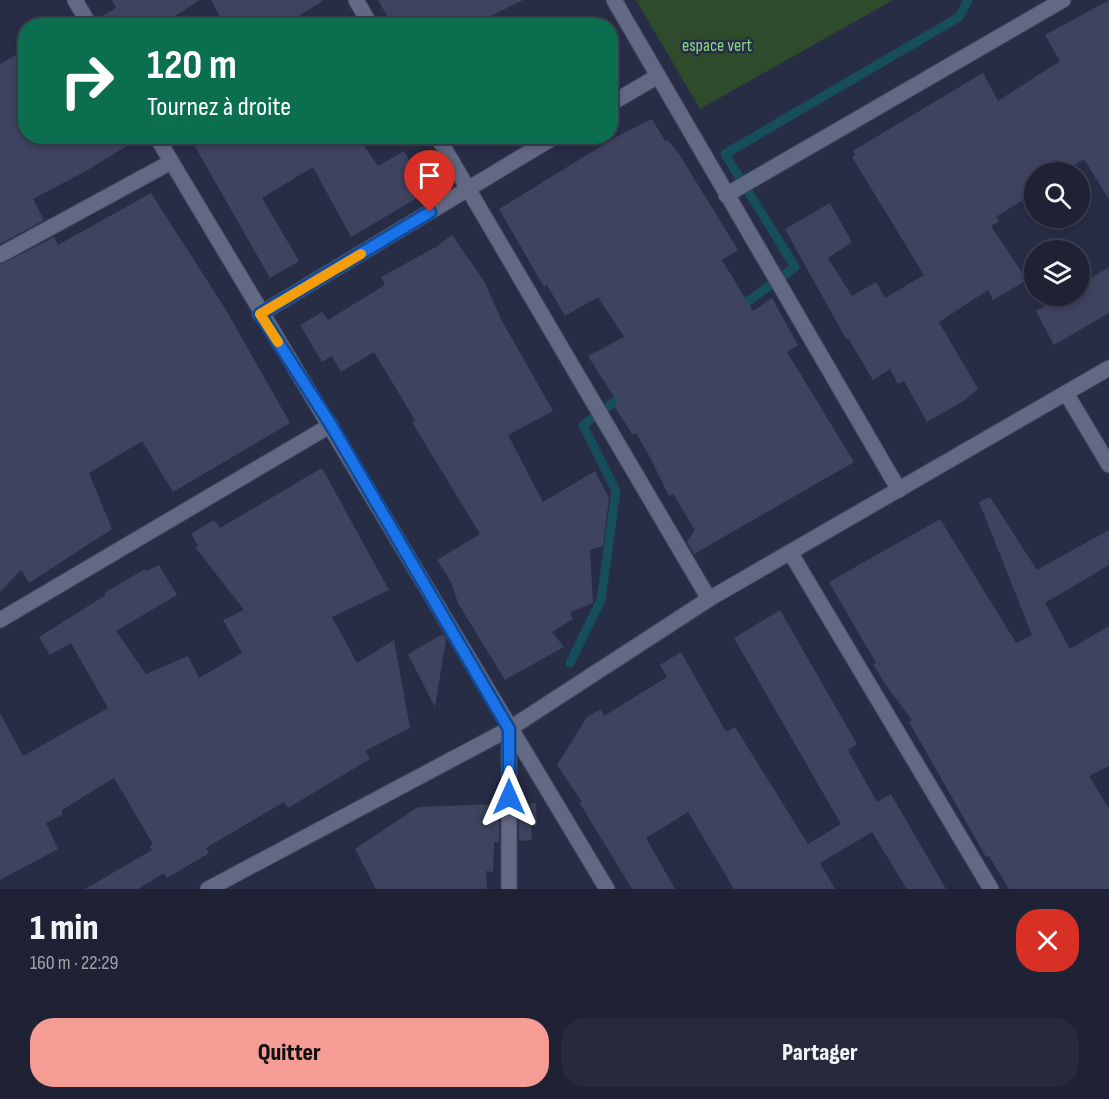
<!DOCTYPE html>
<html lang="fr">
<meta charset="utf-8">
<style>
body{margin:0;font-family:"Sofia Sans Condensed",sans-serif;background:#262a3c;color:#f1f3f6;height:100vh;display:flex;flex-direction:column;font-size:22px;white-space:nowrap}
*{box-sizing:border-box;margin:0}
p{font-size:20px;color:#a1a4ac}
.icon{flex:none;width:33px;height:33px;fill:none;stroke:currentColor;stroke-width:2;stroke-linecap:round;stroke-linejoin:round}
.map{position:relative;height:889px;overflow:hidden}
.sheet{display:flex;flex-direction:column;background:#1e2234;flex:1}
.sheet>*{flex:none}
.banner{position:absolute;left:18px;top:18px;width:600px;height:126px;border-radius:24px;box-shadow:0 3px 9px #0003,0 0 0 2px #3c3f4f;background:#0b6e4f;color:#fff;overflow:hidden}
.controls{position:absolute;left:1024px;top:162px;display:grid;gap:12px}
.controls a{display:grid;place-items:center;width:66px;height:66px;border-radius:50%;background:#1e2234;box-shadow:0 3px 9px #0003,0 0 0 2px #3c3f4f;font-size:30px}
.pin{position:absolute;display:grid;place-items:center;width:51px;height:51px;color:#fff;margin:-62px -26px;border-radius:50% 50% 50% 0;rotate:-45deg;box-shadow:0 0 6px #0007}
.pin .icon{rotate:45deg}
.me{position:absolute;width:66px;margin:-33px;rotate:0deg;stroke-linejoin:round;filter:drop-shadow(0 0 4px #0008)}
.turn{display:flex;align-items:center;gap:21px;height:126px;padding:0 30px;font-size:27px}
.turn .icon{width:78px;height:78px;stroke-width:2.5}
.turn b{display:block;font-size:42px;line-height:51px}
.round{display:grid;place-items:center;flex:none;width:63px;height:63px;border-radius:24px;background:#262a3c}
.head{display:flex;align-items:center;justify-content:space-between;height:102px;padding:0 30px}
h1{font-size:36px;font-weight:800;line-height:45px}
.button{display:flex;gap:12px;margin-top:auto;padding:12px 30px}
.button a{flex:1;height:69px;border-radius:24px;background:#f59c95;color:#111;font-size:24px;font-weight:800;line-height:69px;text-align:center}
.button a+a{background:#262a3c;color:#f1f3f6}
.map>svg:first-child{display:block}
.green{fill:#2e4b2c}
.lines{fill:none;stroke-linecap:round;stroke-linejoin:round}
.stream{stroke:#174e5c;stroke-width:9}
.building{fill:#3e445f}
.minor-casing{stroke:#45495e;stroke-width:17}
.minor{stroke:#626985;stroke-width:15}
.route-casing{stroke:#114b97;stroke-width:15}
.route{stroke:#1a73e8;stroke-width:10}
.slow{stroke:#f59e0b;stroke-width:10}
.labels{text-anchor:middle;stroke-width:5;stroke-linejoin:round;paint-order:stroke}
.park-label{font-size:18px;fill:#8cd586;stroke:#282d46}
</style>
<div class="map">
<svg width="1109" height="889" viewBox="0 0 1109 889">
<rect width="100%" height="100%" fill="#282d46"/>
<path class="green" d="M 636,0 L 893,0 L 700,109 Z"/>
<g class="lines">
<g class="stream">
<path d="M 739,308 L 795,267 L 725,154 L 959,17 L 968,0"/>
<path d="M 570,663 L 601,600 L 616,491 L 583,425 L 625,394"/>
</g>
</g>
<g class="building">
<path d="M 112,0 L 200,0 L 159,26 L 100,26 L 97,19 L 116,8 Z"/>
<path d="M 211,0 L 324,0 L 283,26 L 225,26 Z"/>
<path d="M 378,0 L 523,0 L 489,17 L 494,26 L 393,26 Z"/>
<path d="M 1109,0 L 1109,199 L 1084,159 L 1063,172 L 1035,172 L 1035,192 L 996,217 L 999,221 L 991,226 L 1027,280 L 993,300 L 988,290 L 939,322 L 978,389 L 965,400 L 927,422 L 904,381 L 898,384 L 890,369 L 873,380 L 848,338 L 846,339 L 785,229 L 830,203 L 852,242 L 828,258 L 852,296 L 876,282 L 885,298 L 924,275 L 852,157 L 855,155 L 853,151 L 983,73 L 998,101 L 1060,61 L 1045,35 Z"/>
<path d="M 26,49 L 26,136 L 143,136 L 86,171 L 33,199 L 44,220 L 0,244 L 0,64 Z"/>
<path d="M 652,119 L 665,141 L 668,140 L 679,154 L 738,250 L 722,260 L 753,311 L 772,298 L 798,345 L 787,352 L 854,462 L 694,554 L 687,542 L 695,530 L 673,494 L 669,496 L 651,459 L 636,433 L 633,435 L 614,406 L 618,403 L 588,356 L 624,337 L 598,297 L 565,316 L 547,285 L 544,287 L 499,209 L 616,137 Z"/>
<path d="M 189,136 L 357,136 L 378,166 L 404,151 L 427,192 L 351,237 L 313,167 L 262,198 L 299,261 L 270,278 Z"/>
<path d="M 151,193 L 226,310 L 290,423 L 173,492 L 142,441 L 89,473 L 112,529 L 29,583 L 21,570 L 0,592 L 0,265 L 54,237 L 58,245 Z"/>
<path d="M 452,235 L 484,281 L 502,321 L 553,411 L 508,435 L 543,502 L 595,471 L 609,498 L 603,546 L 590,550 L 593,603 L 570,612 L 573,619 L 552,632 L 564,647 L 505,680 L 458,603 L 451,582 L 437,560 L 480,534 L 412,422 L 415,420 L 374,352 L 341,372 L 332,356 L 322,362 L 300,325 L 322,312 L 328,320 L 385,285 L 381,277 L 436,247 Z"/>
<path d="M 1109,267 L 1109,313 L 1054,345 L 1036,311 L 1062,296 L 1080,296 L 1080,285 Z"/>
<path d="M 322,468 L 389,590 L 332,617 L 357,663 L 394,640 L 410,728 L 365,751 L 370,759 L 288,808 L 284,802 L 206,848 L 209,853 L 167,878 L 164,873 L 138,889 L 85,889 L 152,850 L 149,846 L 153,844 L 114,778 L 62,810 L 62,815 L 46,823 L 58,849 L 0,880 L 0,713 L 23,756 L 108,708 L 71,643 L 50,655 L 39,637 L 106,595 L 104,593 L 145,569 L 146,571 L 159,565 L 177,595 L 116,631 L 146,674 L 188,656 L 199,678 L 242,653 L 223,620 L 244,610 L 195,547 L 198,546 L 191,534 L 214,520 L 220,528 Z"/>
<path d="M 990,497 L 1037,570 L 1109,530 L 1109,565 L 1045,603 L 1070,649 L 1109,626 L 1109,766 L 1089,776 L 1109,809 L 1109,889 L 1009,889 L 989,856 L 986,857 L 909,722 L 912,720 L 885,684 L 873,664 L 876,663 L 829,582 L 940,519 L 1016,643 L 1032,635 L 979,502 Z"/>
<path d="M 780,610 L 857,744 L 848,750 L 877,802 L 891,794 L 946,889 L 907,889 L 872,832 L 820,863 L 835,889 L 734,889 L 688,812 L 646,838 L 675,889 L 632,889 L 579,802 L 582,802 L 557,765 L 587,717 L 601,709 L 604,716 L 667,677 L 660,665 L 681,652 L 726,732 L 735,727 L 808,844 L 841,824 L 734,638 Z"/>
<path d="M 443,634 L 446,639 L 435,707 L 408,654 Z"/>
<path d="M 536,803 L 537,826 L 531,826 L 532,840 L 519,841 L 519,804 Z"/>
<path d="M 499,804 L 499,842 L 494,842 L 493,872 L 486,871 L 487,889 L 376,889 L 355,849 L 418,807 Z"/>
</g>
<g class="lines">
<g class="minor-casing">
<g id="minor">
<path d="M 75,0 L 90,26"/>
<path d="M 356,0 L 371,26"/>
<path d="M 614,0 L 899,490"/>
<path d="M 610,104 L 658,76"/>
<path d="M 156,136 L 607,889"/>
<path d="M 437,136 L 709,599"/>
<path d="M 726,195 L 1063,0"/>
<path d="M 0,255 L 171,162"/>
<path d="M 260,314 L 556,136"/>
<path d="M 1066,393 L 1109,465"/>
<path d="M 790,552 L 991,889"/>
<path d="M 0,620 L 331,425"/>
<path d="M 509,729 L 509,889"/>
<path d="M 208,889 L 509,729 L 709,599 L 1109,368"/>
</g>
</g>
<use href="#minor" class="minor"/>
</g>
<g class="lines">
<g class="route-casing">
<path id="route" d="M 430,212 L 260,314 L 331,425 L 509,729 L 509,797"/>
</g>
<use href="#route" class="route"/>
<path class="slow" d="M 278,342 L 260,314 L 361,254"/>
</g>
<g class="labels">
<g class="park-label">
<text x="717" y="51">espace vert</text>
</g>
</g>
</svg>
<div class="controls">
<a><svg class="icon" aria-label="search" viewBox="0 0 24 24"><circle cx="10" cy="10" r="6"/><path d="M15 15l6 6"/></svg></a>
<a><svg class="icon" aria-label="layers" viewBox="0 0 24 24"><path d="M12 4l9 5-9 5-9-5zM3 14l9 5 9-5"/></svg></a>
</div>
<div class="pin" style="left:430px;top:212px;background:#d93025"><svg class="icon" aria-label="arrive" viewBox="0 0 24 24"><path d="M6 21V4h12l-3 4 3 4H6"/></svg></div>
<svg class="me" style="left:509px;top:797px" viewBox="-20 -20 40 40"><path d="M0-17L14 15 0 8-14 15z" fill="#1a73e8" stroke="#fff" stroke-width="4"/></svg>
<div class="banner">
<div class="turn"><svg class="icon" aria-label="right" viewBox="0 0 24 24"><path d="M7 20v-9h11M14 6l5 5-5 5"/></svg><div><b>120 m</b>Tournez à droite</div></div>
</div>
</div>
<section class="sheet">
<div class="head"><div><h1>1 min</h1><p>160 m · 22:29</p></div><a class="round" style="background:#d93025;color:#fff"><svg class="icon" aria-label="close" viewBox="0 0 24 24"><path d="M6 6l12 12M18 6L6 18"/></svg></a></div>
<div class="button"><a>Quitter</a><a>Partager</a></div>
</section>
